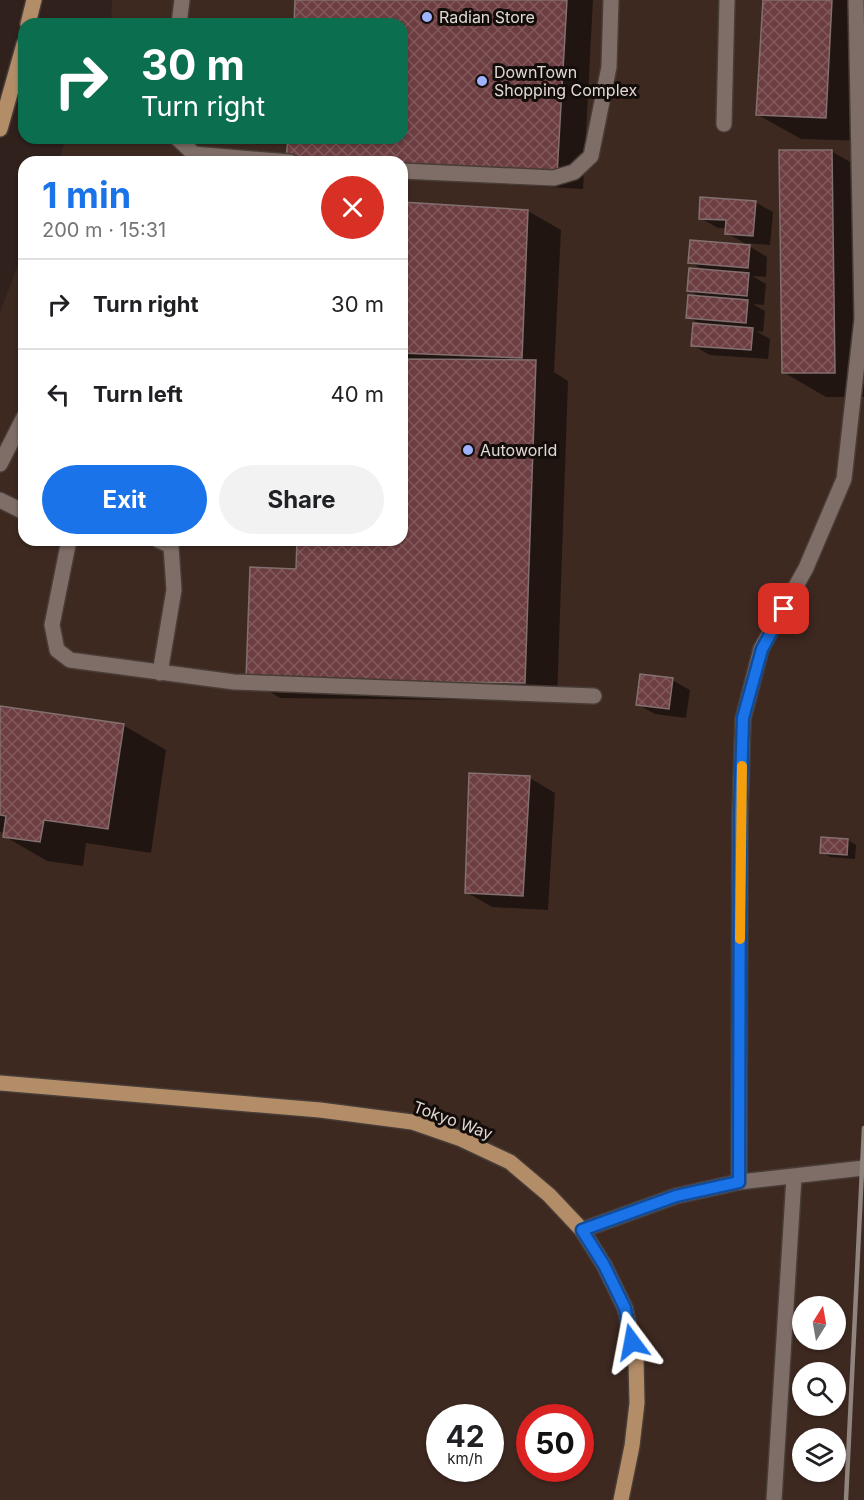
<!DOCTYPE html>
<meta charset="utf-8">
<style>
body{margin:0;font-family:Inter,sans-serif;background:#f2f2f2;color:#202124;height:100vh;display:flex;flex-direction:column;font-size:22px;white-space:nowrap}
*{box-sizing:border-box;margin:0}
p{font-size:20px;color:#757577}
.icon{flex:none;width:33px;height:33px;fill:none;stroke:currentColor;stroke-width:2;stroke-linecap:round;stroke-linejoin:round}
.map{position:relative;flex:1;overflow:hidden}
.side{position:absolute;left:18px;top:156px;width:390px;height:390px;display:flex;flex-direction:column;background:#fff;border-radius:18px;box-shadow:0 2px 4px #0004}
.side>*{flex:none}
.hud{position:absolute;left:18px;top:18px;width:390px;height:126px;border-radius:18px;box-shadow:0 2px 4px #0004;background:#0b6e4f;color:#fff;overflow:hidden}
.needle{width:39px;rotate:11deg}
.fabs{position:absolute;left:792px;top:1296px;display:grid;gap:12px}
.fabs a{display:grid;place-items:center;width:54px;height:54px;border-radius:50%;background:#fff;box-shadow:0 2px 4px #0004;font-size:30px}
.speed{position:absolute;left:426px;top:1404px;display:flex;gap:12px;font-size:30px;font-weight:700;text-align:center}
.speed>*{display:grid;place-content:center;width:78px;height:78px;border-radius:50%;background:#fff;box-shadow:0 2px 4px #0004;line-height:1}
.speed small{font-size:15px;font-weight:400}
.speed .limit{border:9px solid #d22;background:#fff;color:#111}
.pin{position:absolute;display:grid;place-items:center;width:51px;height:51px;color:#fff;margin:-26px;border-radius:12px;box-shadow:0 3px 9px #0006}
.me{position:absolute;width:66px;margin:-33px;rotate:347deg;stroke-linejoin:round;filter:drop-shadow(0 0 4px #0008)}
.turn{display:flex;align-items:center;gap:21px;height:126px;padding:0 24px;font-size:27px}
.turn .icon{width:78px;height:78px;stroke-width:2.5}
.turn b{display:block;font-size:42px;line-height:51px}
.round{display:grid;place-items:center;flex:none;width:63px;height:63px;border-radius:32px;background:#f2f2f2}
.head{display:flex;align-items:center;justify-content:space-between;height:102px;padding:0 24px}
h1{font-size:36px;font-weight:700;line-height:45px;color:#1a73e8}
.primary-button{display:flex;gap:12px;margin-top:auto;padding:12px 24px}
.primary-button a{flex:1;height:69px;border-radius:36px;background:#1a73e8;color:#fff;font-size:24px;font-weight:700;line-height:69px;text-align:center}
.primary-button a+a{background:#f2f2f2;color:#202124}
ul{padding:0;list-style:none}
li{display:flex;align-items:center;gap:18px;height:90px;padding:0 24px;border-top:2px solid #e0e0e0}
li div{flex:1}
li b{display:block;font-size:22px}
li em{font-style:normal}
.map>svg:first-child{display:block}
.built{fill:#3e2921;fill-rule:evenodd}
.shadow{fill:#0007}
.building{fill:url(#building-cross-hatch);stroke:#826f6f;stroke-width:1.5}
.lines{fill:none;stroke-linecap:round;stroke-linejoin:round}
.minor-casing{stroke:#483c37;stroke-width:18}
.major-casing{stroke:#483c37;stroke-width:18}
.minor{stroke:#7f6d67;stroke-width:15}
.major{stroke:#b38d68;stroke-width:15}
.rail{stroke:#90847f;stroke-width:4.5}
.route-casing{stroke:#114b97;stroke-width:15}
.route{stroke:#1a73e8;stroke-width:10}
.slow{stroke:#f59e0b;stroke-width:10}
.poi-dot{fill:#9fb3fd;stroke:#130d0a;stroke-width:2}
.labels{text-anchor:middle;stroke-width:6;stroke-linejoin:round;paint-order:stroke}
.poi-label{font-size:16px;fill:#e2d8d4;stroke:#130d0a;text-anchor:start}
.street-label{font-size:16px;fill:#e2d8d4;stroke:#130d0a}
</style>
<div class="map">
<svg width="864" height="1500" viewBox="0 0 864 1500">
<defs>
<pattern id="building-cross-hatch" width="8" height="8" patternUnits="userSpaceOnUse" patternTransform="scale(1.5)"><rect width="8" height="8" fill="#6d3e41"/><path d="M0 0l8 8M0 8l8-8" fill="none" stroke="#82595c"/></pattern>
</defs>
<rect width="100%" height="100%" fill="#30211c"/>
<path class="built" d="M 112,0 L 864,0 L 864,1500 L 0,1500 L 0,312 L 24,250 L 24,540 L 402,540 L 402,162 L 58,162 L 67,138 L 402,138 L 402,24 L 111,24 ZM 802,1306 L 836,1306 L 836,1340 L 802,1340 ZM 802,1372 L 836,1372 L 836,1406 L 802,1406 ZM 440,1418 L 490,1418 L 490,1468 L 440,1468 ZM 530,1418 L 580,1418 L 580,1468 L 530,1468 ZM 802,1438 L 836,1438 L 836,1472 L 802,1472 Z"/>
<g class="shadow">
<path d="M 296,0 L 593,0 L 583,189 L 402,179 L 402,162 L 293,162 L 289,138 L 402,138 L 402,24 L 295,24 Z"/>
<path d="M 765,0 L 864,0 L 864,141 L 801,139 L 758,115 Z"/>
<path d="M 831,151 L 864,170 L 864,397 L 826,397 L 783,372 Z"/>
<path d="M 755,202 L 773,212 L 770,245 L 744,243 L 767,257 L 766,277 L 752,276 L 766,284 L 764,305 L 753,304 L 765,311 L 763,332 L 756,331 L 770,339 L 768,359 L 710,355 L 692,345 L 702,325 L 688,317 L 702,298 L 689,290 L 705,271 L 690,262 L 750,246 L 726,233 L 727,228 L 718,228 L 700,218 Z"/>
<path d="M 402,204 L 528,211 L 561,230 L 554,372 L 568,381 L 557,701 L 280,698 L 248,679 L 298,570 L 299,540 L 402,540 Z"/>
<path d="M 672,680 L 690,690 L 686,718 L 655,714 L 637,704 Z"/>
<path d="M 0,707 L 123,725 L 166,750 L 151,853 L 86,843 L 83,866 L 47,861 L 4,836 L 5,833 L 0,832 Z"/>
<path d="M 530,778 L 555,793 L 548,910 L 492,907 L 466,892 Z"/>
<path d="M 848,840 L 856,845 L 855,859 L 830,857 L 822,852 Z"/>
</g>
<g class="building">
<path d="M 295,0 L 567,0 L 557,175 L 402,166 L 402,162 L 286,160 L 288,138 L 402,138 L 402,24 L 294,24 Z"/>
<path d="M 763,0 L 832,0 L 826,118 L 756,115 Z"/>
<path d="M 779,150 L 832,150 L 835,373 L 782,373 Z"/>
<path d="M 700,197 L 756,201 L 753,236 L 725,234 L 726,220 L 699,219 Z"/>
<path d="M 402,202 L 528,210 L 522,358 L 402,353 Z"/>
<path d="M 690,240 L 750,245 L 748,268 L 688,263 Z"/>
<path d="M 689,268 L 749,273 L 747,296 L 687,291 Z"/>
<path d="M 688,295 L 748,300 L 746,323 L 686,318 Z"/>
<path d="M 693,323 L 753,328 L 751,350 L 691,346 Z"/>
<path d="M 402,359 L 536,360 L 525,683 L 246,680 L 250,567 L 296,569 L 297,540 L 402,540 Z"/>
<path d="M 640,674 L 673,678 L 669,709 L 636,705 Z"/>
<path d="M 0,706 L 124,724 L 108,829 L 44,820 L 40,842 L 3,837 L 6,816 L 0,815 Z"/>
<path d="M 469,773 L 530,776 L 523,896 L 465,893 Z"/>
<path d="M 821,837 L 848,839 L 847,855 L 820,853 Z"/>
</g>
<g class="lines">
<g class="minor-casing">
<g id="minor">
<path d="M 179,24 L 182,0"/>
<path d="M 724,124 L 727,0"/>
<path d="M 177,138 L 194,154 L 290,162"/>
<path d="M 402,171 L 554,178 L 574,172 L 591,156 L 609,67 L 611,0"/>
<path d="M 0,464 L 24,417"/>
<path d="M 0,500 L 24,512"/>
<path d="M 69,540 L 52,625 L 57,650 L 70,660 L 234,682 L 594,696"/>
<path d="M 158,540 L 171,546 L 174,590 L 160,673"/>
<path d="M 739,1182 L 740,815 L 743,719 L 761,649 L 806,568 L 844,479 L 862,319 L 856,0"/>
<path d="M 582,1230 L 676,1196 L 739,1182 L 864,1168"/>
<path d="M 774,1500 L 794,1177"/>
</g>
</g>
<g class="major-casing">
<g id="major">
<path d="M 28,24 L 34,0"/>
<path d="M 0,129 L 24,44"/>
<path d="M 0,1083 L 320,1110 L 412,1122 L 461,1139 L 510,1162 L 549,1195 L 582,1230 L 604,1265 L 625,1308 L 636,1359 L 637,1403 L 632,1446 L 621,1500"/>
</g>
</g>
<use href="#minor" class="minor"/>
<use href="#major" class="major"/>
<path class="rail" d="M 846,1500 L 864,1128"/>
</g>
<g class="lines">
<g class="route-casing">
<path id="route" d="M 632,1342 L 625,1308 L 604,1265 L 582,1230 L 676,1196 L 739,1182 L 740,815 L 743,718 L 762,649 L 784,609"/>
</g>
<use href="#route" class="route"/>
<path class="slow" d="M 740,939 L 742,766"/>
</g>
<g class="poi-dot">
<circle cx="427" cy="17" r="6"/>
<circle cx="482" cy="81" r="6"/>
<circle cx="468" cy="450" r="6"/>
</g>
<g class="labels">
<g class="poi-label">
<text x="439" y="23">Radian Store</text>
<text x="494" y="78">DownTown<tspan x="494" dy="18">Shopping Complex</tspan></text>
<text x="480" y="456">Autoworld</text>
</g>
<g class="street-label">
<text transform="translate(453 1120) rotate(20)" y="6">Tokyo Way</text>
</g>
</g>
</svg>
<div class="fabs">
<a><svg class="needle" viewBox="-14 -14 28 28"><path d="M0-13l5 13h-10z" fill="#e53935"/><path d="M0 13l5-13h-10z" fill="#757577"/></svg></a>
<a><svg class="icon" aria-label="search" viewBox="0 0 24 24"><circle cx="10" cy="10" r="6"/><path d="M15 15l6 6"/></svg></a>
<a><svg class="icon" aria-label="layers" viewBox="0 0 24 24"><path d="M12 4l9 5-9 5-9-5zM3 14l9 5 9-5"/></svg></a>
</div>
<div class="speed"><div>42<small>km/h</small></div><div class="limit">50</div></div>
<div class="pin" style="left:784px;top:609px;background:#d93025"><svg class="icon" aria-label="arrive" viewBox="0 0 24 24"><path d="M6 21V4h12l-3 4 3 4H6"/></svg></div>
<svg class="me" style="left:632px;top:1342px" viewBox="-20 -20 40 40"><path d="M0-17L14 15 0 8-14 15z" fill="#1a73e8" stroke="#fff" stroke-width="4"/></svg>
<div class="hud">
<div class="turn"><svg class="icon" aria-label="right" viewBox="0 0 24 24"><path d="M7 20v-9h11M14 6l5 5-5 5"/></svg><div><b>30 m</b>Turn right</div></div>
</div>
<section class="side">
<div class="head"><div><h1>1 min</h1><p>200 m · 15:31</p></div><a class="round" style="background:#d93025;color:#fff"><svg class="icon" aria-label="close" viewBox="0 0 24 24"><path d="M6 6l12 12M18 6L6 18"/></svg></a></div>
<ul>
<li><svg class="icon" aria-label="right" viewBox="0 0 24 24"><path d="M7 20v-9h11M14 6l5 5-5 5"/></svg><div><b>Turn right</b></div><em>30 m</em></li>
<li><svg class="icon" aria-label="left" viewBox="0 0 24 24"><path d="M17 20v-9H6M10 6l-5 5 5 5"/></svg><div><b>Turn left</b></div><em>40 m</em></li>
</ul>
<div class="primary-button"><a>Exit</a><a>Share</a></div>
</section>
</div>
